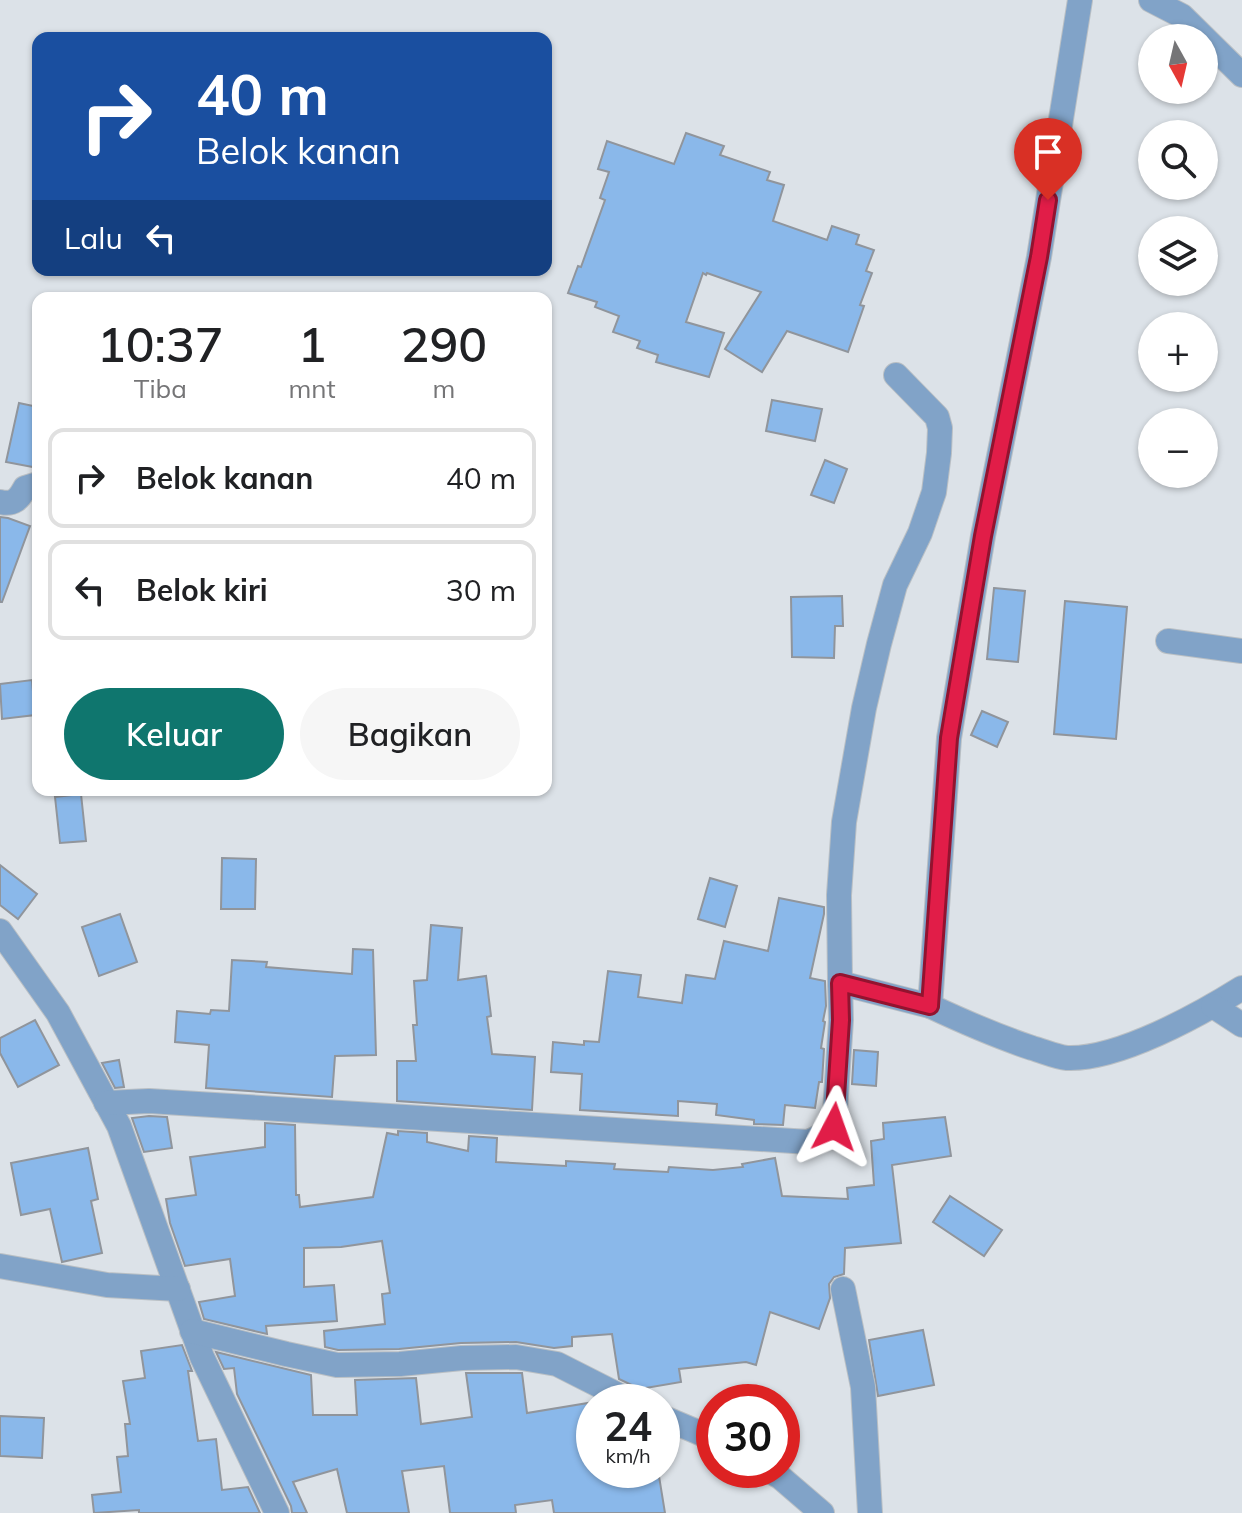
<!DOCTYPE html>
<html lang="id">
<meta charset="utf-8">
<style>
body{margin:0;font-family:Mulish,sans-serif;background:#f6f6f6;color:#202124;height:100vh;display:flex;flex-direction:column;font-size:30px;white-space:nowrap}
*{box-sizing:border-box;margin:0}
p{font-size:26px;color:#757577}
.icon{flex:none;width:44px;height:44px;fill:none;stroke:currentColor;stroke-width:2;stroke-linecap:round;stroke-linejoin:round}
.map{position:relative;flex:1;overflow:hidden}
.sheet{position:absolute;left:32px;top:292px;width:520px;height:504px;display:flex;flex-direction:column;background:#fff;border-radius:16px;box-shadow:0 2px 6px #0004}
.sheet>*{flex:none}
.banner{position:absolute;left:32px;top:32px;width:520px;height:244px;border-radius:16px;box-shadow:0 2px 6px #0004;background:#1a4fa0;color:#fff;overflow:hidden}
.needle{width:52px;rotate:172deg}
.buttons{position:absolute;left:1138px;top:24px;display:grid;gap:16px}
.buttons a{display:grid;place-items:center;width:80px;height:80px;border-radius:50%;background:#fff;box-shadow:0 2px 6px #0004;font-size:40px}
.speed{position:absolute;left:576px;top:1384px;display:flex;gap:16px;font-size:40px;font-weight:700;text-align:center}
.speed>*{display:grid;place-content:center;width:104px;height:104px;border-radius:50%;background:#fff;box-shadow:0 2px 6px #0004;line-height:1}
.speed small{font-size:20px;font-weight:400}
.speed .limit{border:12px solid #d22;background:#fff;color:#111}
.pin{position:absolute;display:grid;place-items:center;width:68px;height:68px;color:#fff;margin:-82px -34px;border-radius:50% 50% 50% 0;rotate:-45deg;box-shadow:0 0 8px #0007}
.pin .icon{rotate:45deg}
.me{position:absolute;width:88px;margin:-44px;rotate:4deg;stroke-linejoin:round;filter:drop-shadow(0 0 6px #0008)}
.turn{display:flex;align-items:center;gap:28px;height:168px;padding:0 32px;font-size:36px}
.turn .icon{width:104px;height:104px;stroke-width:2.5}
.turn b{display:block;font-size:56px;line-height:68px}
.then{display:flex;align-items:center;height:76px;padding:0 32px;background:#0003;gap:16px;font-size:30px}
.eta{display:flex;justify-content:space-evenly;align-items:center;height:136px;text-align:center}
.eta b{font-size:48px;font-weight:600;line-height:56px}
.primary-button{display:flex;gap:16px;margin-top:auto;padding:16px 32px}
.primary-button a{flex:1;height:92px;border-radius:48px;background:#0f766e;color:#fff;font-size:32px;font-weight:600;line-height:92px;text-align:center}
.primary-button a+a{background:#f6f6f6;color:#202124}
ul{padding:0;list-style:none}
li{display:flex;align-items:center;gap:24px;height:100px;margin:0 16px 12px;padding:0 16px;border:4px solid #e0e0e0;border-radius:16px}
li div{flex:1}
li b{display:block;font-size:30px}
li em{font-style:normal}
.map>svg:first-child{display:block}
.building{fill:#8ab8ea;stroke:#90959c;stroke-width:2}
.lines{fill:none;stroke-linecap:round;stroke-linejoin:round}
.minor-casing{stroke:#b9bfc4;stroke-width:26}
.minor{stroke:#81a3c8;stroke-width:24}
.route-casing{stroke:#92132f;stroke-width:20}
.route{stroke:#e11d48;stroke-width:14}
</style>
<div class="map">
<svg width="1242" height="1513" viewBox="0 0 1242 1513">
<rect width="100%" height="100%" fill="#dce2e8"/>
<g class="building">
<path d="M 686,133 L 724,146 L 720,155 L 770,172 L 767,180 L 784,185 L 773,221 L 827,240 L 832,226 L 859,235 L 856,244 L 874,250 L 866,271 L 872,273 L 860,305 L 864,306 L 848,352 L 787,331 L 762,372 L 725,349 L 761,292 L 707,273 L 706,275 L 703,273 L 686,322 L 724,333 L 709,377 L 656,362 L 658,355 L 637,348 L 640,341 L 613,332 L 619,316 L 595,307 L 597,302 L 568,293 L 578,266 L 581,267 L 605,200 L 600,198 L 609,172 L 598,169 L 607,141 L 674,164 Z"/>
<path d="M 772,400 L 822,409 L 815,441 L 766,431 Z"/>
<path d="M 19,403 L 38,407 L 38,468 L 6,462 Z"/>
<path d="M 825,460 L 847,469 L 834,503 L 811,495 Z"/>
<path d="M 0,517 L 8,518 L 30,526 L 2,602 L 0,602 Z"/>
<path d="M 994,588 L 1025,591 L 1018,662 L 987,659 Z"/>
<path d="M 842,596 L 843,626 L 835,626 L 834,658 L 792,657 L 791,597 Z"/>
<path d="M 1065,601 L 1127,607 L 1116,739 L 1054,734 Z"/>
<path d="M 32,680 L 35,715 L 2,719 L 0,684 Z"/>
<path d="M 982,711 L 1008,722 L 997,747 L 971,735 Z"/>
<path d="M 81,794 L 86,841 L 60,843 L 55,797 Z"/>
<path d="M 222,858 L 256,859 L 255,909 L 221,909 Z"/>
<path d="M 0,865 L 37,894 L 18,919 L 0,905 Z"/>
<path d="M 710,878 L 737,886 L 725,927 L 698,919 Z"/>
<path d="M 779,898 L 824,907 L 824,914 L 810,978 L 825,981 L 826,1006 L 823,1021 L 825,1022 L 821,1048 L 824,1049 L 822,1082 L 819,1082 L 815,1108 L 785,1105 L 783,1125 L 754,1124 L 754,1120 L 716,1115 L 717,1104 L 678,1101 L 678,1116 L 580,1110 L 582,1074 L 551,1072 L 553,1042 L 584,1045 L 584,1041 L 599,1042 L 608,971 L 641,975 L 638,997 L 682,1003 L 686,975 L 715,979 L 724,941 L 768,951 Z"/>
<path d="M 120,914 L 137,962 L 99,976 L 82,927 Z"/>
<path d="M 431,925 L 462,928 L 458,980 L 486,976 L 491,1016 L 487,1017 L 492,1054 L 535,1057 L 532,1110 L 397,1101 L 397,1061 L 416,1061 L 413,1025 L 417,1025 L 414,981 L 427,980 Z"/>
<path d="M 353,949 L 373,950 L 376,1055 L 335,1056 L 332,1097 L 206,1088 L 209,1045 L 175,1042 L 177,1011 L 210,1014 L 211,1010 L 229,1011 L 232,960 L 267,962 L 266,967 L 352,974 Z"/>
<path d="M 35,1020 L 59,1065 L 18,1087 L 0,1053 L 0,1038 Z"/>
<path d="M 854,1050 L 878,1052 L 876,1086 L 852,1084 Z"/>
<path d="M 119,1060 L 124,1087 L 115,1088 L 102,1063 Z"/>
<path d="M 149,1116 L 167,1117 L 172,1148 L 144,1152 L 132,1118 Z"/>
<path d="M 945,1117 L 951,1156 L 892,1165 L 901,1243 L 845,1248 L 844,1274 L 834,1277 L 829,1284 L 830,1298 L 819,1329 L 770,1312 L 756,1365 L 746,1362 L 679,1369 L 681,1382 L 640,1389 L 619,1379 L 612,1334 L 572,1337 L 572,1346 L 554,1348 L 516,1342 L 461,1343 L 399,1349 L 338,1350 L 325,1347 L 324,1331 L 385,1324 L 382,1294 L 390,1293 L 382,1241 L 341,1247 L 304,1248 L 304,1287 L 334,1285 L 337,1321 L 266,1326 L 267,1334 L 204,1319 L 199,1302 L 235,1296 L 230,1259 L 185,1266 L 170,1223 L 166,1199 L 196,1195 L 190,1157 L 265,1147 L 265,1123 L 295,1125 L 296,1195 L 299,1195 L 300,1207 L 373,1197 L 387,1133 L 398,1135 L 398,1131 L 427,1133 L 427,1142 L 468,1151 L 469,1136 L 497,1138 L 496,1162 L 566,1166 L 566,1161 L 615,1164 L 614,1169 L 668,1172 L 669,1167 L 713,1170 L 743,1167 L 742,1164 L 775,1158 L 782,1196 L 848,1199 L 847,1188 L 874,1185 L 871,1141 L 884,1139 L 883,1123 Z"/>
<path d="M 88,1148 L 98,1199 L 91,1201 L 102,1253 L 62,1262 L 50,1209 L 21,1215 L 11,1163 Z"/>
<path d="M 950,1196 L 1002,1230 L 984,1256 L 933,1222 Z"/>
<path d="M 923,1330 L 934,1385 L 878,1396 L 869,1340 Z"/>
<path d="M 182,1345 L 192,1371 L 188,1371 L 198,1441 L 216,1439 L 222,1490 L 248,1487 L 260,1513 L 139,1513 L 139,1510 L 94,1513 L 92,1495 L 121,1492 L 117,1457 L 128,1456 L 125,1424 L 130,1424 L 123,1381 L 145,1378 L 141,1351 Z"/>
<path d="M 216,1352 L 311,1375 L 313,1415 L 357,1415 L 355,1380 L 416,1378 L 421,1424 L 472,1417 L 466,1373 L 522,1373 L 527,1413 L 594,1402 L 594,1470 L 658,1470 L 665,1513 L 554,1513 L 552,1500 L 515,1505 L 516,1513 L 450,1513 L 444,1466 L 402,1471 L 409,1513 L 347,1513 L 337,1469 L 293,1482 L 307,1513 L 292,1513 L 291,1506 L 237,1394 L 234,1368 L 224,1369 Z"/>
<path d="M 0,1416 L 44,1418 L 42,1458 L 0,1456 Z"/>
</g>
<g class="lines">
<g class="minor-casing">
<g id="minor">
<path d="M 1151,0 L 1182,16 L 1242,75"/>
<path d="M 0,502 C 14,505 19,499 25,488 L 38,484"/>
<path d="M 1168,641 L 1242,651"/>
<path d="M 0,931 L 58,1013 L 119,1126 L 202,1357 L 277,1513"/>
<path d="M 840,983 L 839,895 L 844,822 L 864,708 L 879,644 L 895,585 L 920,533 L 934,492 L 939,453 L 940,428 L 937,417 L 896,375"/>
<path d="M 930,1006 C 964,1022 996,1036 1032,1048 C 1043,1051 1056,1057 1067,1058 C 1118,1060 1199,1015 1242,988"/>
<path d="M 1213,1006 L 1242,1025"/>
<path d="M 106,1103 L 149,1101 L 809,1142 L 823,1135 L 834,1127 L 841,1020 L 840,983 L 930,1006 L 949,738 L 983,536 L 1039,257 L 1080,0"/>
<path d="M 0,1266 L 107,1285 L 178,1289"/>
<path d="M 843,1289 L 863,1387 L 870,1513"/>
<path d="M 192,1331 L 286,1354 L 337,1365 L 400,1364 L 462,1358 L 516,1357 L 557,1364 L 632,1402"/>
<path d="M 662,1417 L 714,1439"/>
<path d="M 768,1470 L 780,1477 L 822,1513"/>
</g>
</g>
<use href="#minor" class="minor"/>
</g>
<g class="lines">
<g class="route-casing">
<path id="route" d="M 834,1127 L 841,1020 L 840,983 L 930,1006 L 949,738 L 983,536 L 1039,257 L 1048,200"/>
</g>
<use href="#route" class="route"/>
</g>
</svg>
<div class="buttons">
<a><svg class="needle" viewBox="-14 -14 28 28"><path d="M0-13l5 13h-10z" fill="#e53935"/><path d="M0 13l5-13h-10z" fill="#757577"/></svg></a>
<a><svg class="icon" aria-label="search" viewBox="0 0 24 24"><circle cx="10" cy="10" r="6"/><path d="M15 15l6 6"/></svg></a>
<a><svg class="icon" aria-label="layers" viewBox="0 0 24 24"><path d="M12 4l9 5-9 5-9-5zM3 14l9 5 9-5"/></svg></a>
<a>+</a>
<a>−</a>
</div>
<div class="speed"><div>24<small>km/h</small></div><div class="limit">30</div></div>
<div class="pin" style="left:1048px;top:200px;background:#d93025"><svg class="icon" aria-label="arrive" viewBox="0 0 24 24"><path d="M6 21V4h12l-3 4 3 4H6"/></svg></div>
<svg class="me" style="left:834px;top:1127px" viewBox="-20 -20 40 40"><path d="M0-17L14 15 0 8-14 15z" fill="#e11d48" stroke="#fff" stroke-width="4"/></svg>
<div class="banner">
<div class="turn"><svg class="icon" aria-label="right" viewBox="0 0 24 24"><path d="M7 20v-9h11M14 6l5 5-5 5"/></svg><div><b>40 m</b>Belok kanan</div></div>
<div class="then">Lalu<svg class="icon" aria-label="left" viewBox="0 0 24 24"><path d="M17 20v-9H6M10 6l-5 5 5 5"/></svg></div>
</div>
<section class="sheet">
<div class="eta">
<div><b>10:37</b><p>Tiba</p></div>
<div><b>1</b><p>mnt</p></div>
<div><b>290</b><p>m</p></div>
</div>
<ul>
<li><svg class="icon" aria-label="right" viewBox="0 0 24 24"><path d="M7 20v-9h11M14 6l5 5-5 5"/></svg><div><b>Belok kanan</b></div><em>40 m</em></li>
<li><svg class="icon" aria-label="left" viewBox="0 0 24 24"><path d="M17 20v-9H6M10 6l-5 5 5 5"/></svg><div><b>Belok kiri</b></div><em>30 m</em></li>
</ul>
<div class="primary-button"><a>Keluar</a><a>Bagikan</a></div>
</section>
</div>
